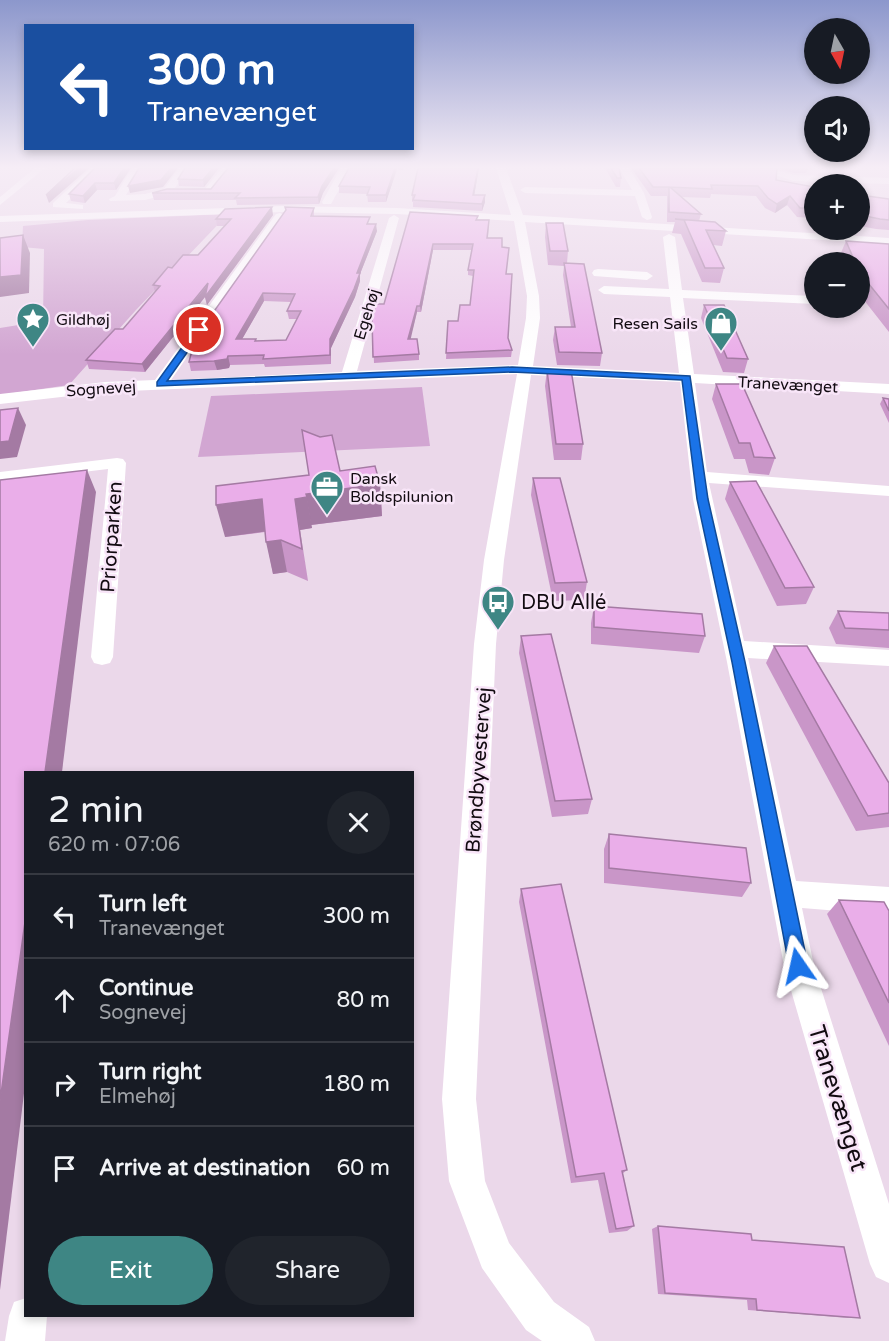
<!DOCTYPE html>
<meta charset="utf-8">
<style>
body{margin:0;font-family:"Varela Round",sans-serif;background:#20242c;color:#f1f3f6;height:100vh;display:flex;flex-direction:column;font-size:22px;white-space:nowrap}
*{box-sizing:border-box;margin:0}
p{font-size:20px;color:#9ea1a6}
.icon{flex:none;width:33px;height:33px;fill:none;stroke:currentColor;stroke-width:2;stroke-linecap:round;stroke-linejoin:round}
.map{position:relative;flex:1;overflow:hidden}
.panel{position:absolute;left:24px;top:771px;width:390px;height:546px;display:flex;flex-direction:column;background:#171b24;border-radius:0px;box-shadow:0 3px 9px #0003}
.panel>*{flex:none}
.hud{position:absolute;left:24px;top:24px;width:390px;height:126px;border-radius:0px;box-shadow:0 3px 9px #0003;background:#1a4fa0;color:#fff;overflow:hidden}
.needle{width:39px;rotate:171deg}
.controls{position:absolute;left:804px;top:18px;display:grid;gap:12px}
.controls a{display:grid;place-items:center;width:66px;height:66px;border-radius:50%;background:#171b24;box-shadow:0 3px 9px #0003;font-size:30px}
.pin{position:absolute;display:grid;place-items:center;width:51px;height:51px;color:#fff;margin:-26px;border:3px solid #fff;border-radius:50%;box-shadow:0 2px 6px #0007}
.me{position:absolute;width:66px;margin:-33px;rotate:349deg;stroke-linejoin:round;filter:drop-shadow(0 0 4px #0008)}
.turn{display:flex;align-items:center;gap:21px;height:126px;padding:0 24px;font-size:27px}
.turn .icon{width:78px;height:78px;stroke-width:2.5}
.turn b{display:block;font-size:42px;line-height:51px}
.round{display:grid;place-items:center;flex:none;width:63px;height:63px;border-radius:32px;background:#20242c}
.head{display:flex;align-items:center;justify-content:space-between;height:102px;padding:0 24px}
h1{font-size:36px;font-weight:600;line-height:45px}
.primary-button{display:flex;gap:12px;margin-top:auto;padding:12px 24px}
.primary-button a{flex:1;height:69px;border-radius:36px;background:#3e8684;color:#fff;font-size:24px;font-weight:600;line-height:69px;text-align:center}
.primary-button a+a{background:#20242c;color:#f1f3f6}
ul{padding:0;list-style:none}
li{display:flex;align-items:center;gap:18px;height:84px;padding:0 24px;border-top:2px solid #363941}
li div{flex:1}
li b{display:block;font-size:22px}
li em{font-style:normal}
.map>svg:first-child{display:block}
.green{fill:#d2a6d2}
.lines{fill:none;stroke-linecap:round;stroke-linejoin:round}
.minor{fill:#fff;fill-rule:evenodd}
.wall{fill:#c996c8;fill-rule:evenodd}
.shaded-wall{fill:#a47aa3}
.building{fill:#eaaee9;stroke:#a47aa3;stroke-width:1.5;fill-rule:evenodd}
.route{fill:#1a73e8;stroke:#114b97;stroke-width:1.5}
.labels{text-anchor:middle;stroke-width:5;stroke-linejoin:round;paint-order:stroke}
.far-street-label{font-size:16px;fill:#120b11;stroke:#f8e5f8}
.far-poi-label{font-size:16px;fill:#120b11;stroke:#f8e5f8;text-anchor:start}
.street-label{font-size:20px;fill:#120b11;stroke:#f8e5f8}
.poi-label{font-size:20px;fill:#120b11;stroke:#f8e5f8;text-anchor:start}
.near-street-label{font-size:24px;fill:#120b11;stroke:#f8e5f8}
</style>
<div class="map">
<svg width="889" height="1341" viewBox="0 0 889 1341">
<rect width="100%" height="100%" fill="#ebd8ea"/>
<g class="green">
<path d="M 228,214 L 136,310 L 69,385 L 0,395 L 0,328 L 43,321 L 44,249 L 22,247 L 23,226 L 88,220 Z"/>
<path d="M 422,387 L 430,446 L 198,457 L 211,396 Z"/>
</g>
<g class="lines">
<g class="minor">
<path d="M 35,168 L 45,168 L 0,205 L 0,197 Z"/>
<path d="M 91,168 L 101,168 L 66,203 L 83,205 L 83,209 L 53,207 L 53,203 Z"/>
<path d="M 132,168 L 142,168 L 126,195 L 145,194 L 164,189 L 179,168 L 189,168 L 175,188 L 205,189 L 222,168 L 232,168 L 212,194 L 168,194 L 145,200 L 110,201 L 109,199 L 115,196 Z"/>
<path d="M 341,168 L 351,168 L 331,204 L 323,204 L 322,202 Z"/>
<path d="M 496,168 L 506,168 L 523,215 L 889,238 L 889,244 L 525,222 L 539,296 L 540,318 L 533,366 L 679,373 L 670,297 L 604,294 L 598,290 L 604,286 L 669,289 L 663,237 L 669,234 L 675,237 L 682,290 L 814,296 L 814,304 L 683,298 L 694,374 L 889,384 L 889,394 L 695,383 L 707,472 L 889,486 L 889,496 L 709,483 L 744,641 L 889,650 L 889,666 L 748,658 L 796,881 L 889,887 L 889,915 L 802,908 L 814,966 L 889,1204 L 889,1283 L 876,1277 L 870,1264 L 784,966 L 727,662 L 693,499 L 680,382 L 531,375 L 504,560 L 496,644 L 476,1099 L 485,1181 L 509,1243 L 554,1302 L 589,1327 L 595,1341 L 542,1341 L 526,1330 L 482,1268 L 449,1181 L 442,1099 L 474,644 L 484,560 L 517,374 L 105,392 L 0,404 L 0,394 L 105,382 L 155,380 L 276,214 L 280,213 L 285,216 L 171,380 L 342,372 L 389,218 L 394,215 L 399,218 L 357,371 L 518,365 L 526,318 L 527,296 L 514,221 L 397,214 L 283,212 L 0,222 L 0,216 L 283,206 L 397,208 L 511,215 Z"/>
<path d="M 619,168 L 629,168 L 644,193 L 652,217 L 651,219 L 647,220 L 642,217 L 635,196 L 525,193 L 520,190 L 525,187 L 632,190 Z"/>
<path d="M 755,168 L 769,168 L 794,175 L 889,178 L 889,184 L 793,181 Z"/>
<path d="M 598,269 L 647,272 L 653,276 L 647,280 L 594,276 L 592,273 L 594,270 Z"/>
<path d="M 117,458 L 123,459 L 126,463 L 113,657 L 110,663 L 102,665 L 94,663 L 91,657 L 108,469 L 0,482 L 0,472 Z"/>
<path d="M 26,1298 L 26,1316 L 47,1316 L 45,1341 L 5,1341 L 9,1316 L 14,1302 Z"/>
</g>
</g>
<g class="wall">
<path d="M 95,168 L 131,168 L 116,190 L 97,190 L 85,203 L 71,201 L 69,194 Z"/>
<path d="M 219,168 L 204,187 L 179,186 L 178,179 Z"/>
<path d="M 228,168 L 339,168 L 323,193 L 319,204 L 237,205 L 236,200 L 154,200 L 152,193 L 211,189 Z"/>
<path d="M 349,168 L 404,168 L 403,170 L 397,169 L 386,202 L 368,202 L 367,194 L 339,193 L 339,186 Z"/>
<path d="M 418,168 L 479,168 L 474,195 L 485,195 L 485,202 L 482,211 L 413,207 L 413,202 L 412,202 L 412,195 Z"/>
<path d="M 605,168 L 619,168 L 621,178 L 620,187 L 616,187 Z"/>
<path d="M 631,168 L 775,168 L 776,180 L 814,187 L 814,218 L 797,217 L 787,205 L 775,213 L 765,208 L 756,196 L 711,194 L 710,198 L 681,197 L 701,214 L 699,221 L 726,231 L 722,246 L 713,245 L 724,268 L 720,283 L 702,282 L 681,234 L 672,233 L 675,222 L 667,222 L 667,196 L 651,196 Z"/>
<path d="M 776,168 L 808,168 L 806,173 L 794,173 Z"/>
<path d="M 860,195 L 889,199 L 889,230 L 876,229 L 860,226 Z"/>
<path d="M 314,208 L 314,216 L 371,224 L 377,231 L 360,274 L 360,281 L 355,297 L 331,348 L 331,364 L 265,367 L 264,364 L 230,365 L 229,368 L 217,370 L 191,371 L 189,362 ZM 264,301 L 291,302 L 287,311 L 289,319 L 297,319 L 286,340 L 256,341 L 242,339 Z"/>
<path d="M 410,212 L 478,220 L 489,220 L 488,238 L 502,247 L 506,274 L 508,338 L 512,350 L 511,357 L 446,359 L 448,321 L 458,321 L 470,305 L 473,276 L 468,275 L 468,270 L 472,250 L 433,250 L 421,312 L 417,312 L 410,339 L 419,354 L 419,360 L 374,363 L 372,318 L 384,304 Z"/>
<path d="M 273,215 L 207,305 L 205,297 L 145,372 L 89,369 L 86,360 L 123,329 L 155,292 L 153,285 L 172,268 L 198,255 L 224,226 L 217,226 L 216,219 Z"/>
<path d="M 546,223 L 568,251 L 567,263 L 602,353 L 600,366 L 557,365 L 553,340 L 555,327 L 571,327 L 563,275 L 564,266 L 548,265 L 545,237 Z"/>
<path d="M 846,241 L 889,244 L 889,332 L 860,295 L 860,262 L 844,262 L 840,255 Z"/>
<path d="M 704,305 L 748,359 L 744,373 L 723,372 L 701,318 Z"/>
<path d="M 547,370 L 583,444 L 581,460 L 554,460 L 545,386 Z"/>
<path d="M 716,384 L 775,458 L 769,475 L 749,473 L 745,459 L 734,459 L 712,399 Z"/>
<path d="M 883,398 L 889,399 L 889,423 L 880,404 Z"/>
<path d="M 302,430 L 340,471 L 380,484 L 382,516 L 311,525 L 312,528 L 300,530 L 308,581 L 287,572 L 273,574 L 265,532 L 225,537 L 309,475 Z"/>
<path d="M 533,478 L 587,582 L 584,600 L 553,601 L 531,495 Z"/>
<path d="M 730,482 L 814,587 L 806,604 L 777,606 L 725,499 Z"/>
<path d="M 594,606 L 705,636 L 699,653 L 591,644 L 591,623 Z"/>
<path d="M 838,611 L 889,613 L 889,648 L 836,644 L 829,628 Z"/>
<path d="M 521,636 L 592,799 L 588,814 L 552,817 L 519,653 Z"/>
<path d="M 774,646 L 889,783 L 889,827 L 856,831 L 766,663 Z"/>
<path d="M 609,834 L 751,883 L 742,897 L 604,883 L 604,849 Z"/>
<path d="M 521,889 L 627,1170 L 622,1174 L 634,1226 L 627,1231 L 609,1233 L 598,1180 L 571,1183 L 519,902 Z"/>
<path d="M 839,900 L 889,911 L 889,1046 L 827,914 Z"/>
<path d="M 658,1226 L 752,1240 L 860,1318 L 848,1318 L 748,1310 L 747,1300 L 658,1294 L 652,1229 Z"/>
</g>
<g class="shaded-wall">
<path d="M 79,168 L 89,168 L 49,203 L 46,195 Z"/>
<path d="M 124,168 L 131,168 L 116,190 L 114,183 Z"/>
<path d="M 171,168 L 178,168 L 163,187 L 130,193 L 128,186 Z"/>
<path d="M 213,168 L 219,168 L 204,187 L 203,180 Z"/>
<path d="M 334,168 L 339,168 L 323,193 L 319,204 L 318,197 L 322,186 Z"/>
<path d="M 395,168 L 397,168 L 397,169 L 386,202 L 386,195 Z"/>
<path d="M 478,168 L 479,168 L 473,202 L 473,195 Z"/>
<path d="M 95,183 L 97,190 L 85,203 L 83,196 Z"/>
<path d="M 485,195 L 485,202 L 482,211 L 482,204 Z"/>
<path d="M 790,196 L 787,205 L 775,213 L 777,204 Z"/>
<path d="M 272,207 L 273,215 L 207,305 L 205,297 L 145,372 L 142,364 Z"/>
<path d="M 376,224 L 377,231 L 360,274 L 360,281 L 355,297 L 331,348 L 331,364 L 330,339 Z"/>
<path d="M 23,235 L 30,253 L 29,293 L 0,297 L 0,277 Z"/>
<path d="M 433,244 L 433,250 L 421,312 L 420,306 Z"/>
<path d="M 263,293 L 264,301 L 237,348 L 236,339 Z"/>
<path d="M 417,306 L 417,312 L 409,346 L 408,339 Z"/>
<path d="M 228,356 L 230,365 L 229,368 L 217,370 L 214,361 Z"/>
<path d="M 18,408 L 26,425 L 17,457 L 0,459 L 0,442 Z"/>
<path d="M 87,470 L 96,492 L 62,772 L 45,772 Z"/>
<path d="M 380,484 L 382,516 L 311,525 L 306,494 Z"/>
<path d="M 307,497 L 312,528 L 300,530 L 308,581 L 295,499 Z"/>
<path d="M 262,499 L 269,531 L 225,537 L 216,505 Z"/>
<path d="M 281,540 L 287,572 L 273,574 L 266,542 Z"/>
<path d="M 26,915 L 26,1077 L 0,1290 L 0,1101 Z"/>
</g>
<g class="building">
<path d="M 75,168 L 79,168 L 46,195 Z"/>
<path d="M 95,168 L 124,168 L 114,183 L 95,183 L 83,196 L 69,194 Z"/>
<path d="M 139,168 L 171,168 L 161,180 L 128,186 Z"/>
<path d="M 185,168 L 213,168 L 203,180 L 178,179 Z"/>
<path d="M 228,168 L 334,168 L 322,186 L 318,197 L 235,198 L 240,193 L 152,193 L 167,189 L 211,189 Z"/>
<path d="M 349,168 L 395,168 L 386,195 L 367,195 L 370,187 L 339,186 Z"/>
<path d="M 418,168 L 478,168 L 473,195 L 485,195 L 482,204 L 413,200 L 415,195 L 412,195 Z"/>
<path d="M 611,168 L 619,168 L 621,178 L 617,178 Z"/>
<path d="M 639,168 L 777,168 L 776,180 L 814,187 L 814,208 L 800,208 L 790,196 L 777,204 L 768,198 L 758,186 L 711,185 L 712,189 L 670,187 L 701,214 L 669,212 L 669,187 L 653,187 Z"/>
<path d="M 860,195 L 889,199 L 889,220 L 880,219 L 860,215 Z"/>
<path d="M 272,207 L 205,297 L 208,283 L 142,364 L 86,360 L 115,329 L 123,329 L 160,286 L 153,285 L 168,267 L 172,268 L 183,255 L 198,255 L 231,219 L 216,219 L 225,209 Z"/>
<path d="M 285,207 L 314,208 L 311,216 L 370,217 L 367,224 L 376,224 L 357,273 L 360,273 L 354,289 L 330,339 L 330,355 L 263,359 L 264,355 L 228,356 L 227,359 L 214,361 L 189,362 L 195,338 L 286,210 ZM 263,293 L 295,294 L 287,311 L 301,311 L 286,340 L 255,341 L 256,339 L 236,339 Z"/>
<path d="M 410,212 L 478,216 L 476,220 L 489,220 L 487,238 L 502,238 L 502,247 L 509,248 L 506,274 L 512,274 L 508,338 L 512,350 L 446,353 L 448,321 L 458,321 L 460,305 L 470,305 L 474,270 L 468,270 L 473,244 L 433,244 L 420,306 L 417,306 L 408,339 L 417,339 L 419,354 L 373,357 L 372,318 L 376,304 L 384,304 Z"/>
<path d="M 675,219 L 715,222 L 726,231 L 706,230 L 724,268 L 705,268 L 684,220 Z"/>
<path d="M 546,223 L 563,223 L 568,251 L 550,251 Z"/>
<path d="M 23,235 L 21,275 L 0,277 L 0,238 Z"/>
<path d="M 846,241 L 889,244 L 889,309 L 860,273 L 860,262 L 855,262 Z"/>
<path d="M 564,263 L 584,264 L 602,353 L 559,352 L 555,327 L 575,327 Z"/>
<path d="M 704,305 L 724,305 L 748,359 L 727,358 Z"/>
<path d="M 547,370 L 571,370 L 583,444 L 556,444 Z"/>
<path d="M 716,384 L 742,384 L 775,458 L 754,457 L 750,443 L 739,443 Z"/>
<path d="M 883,398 L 889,399 L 889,411 Z"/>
<path d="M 18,408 L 9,441 L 0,442 L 0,410 Z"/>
<path d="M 302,430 L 320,437 L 332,435 L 340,471 L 375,466 L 380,484 L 306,494 L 307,497 L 295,499 L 302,549 L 281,540 L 266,542 L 262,499 L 216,505 L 216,486 L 309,475 Z"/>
<path d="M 87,470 L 45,772 L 26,772 L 26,915 L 0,1101 L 0,480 Z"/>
<path d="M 533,478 L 560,478 L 587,582 L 555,583 Z"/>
<path d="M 756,481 L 814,587 L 785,588 L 730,482 Z"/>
<path d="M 594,606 L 702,614 L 705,636 L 594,627 Z"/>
<path d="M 838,611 L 889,613 L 889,630 L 845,628 Z"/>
<path d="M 551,634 L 592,799 L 555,801 L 521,636 Z"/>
<path d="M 774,646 L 807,646 L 889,783 L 889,813 L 868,816 Z"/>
<path d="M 609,834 L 746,848 L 751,883 L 609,868 Z"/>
<path d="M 561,884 L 627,1170 L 622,1171 L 634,1226 L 616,1229 L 604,1173 L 576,1177 L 521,889 Z"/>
<path d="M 839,900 L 884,902 L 889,911 L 889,1003 Z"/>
<path d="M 658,1226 L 751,1234 L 752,1240 L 844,1247 L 860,1318 L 757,1310 L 756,1299 L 665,1293 Z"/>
</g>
<linearGradient id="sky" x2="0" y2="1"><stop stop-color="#8c97cc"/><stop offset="0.47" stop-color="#f6edf6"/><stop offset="1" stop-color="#f6edf6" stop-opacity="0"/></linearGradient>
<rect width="889" height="355" fill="url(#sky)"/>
<path class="route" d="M 199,327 L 203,330 L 167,381 L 512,367 L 690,376 L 708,499 L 745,662 L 808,966 L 805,972 L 798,975 L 792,972 L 789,966 L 732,662 L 697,499 L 682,380 L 512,372 L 157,386 L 157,382 L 196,328 Z"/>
<defs>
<g id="sight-pin" transform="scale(1.725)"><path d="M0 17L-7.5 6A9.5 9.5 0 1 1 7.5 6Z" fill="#3e8684" stroke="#f8e5f8"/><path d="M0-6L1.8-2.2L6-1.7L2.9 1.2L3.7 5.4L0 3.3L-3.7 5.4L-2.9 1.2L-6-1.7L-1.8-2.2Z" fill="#fff"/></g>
<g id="shop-pin" transform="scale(1.725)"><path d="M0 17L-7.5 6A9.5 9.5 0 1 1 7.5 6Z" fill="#3e8684" stroke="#f8e5f8"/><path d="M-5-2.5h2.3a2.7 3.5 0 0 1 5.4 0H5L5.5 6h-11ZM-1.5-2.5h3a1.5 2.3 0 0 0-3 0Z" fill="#fff"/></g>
<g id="office-pin" transform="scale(1.725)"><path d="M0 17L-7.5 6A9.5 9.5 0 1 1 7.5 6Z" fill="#3e8684" stroke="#f8e5f8"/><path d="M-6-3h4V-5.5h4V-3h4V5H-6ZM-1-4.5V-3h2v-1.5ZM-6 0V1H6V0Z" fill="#fff"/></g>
<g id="bus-pin" transform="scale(1.725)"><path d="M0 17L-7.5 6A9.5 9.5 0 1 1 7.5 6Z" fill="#3e8684" stroke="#f8e5f8"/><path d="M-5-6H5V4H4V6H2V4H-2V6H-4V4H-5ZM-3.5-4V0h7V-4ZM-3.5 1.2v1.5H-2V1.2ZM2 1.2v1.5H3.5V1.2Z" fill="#fff"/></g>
</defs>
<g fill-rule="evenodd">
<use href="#sight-pin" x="33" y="319"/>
<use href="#shop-pin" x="721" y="323"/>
<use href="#office-pin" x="327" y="487"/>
<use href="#bus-pin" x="498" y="602"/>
</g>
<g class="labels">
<g class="far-street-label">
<text transform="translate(366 314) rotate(-73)" y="6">Egehøj</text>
<text transform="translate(788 384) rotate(3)" y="6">Tranevænget</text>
<text transform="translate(101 388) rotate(-4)" y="6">Sognevej</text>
</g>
<g class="far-poi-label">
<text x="56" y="325">Gildhøj</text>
<text x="698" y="329" text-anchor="end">Resen Sails</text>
<text x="350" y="484">Dansk<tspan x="350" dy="18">Boldspilunion</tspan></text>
</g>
<g class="street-label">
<text transform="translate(111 537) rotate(-86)" y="7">Priorparken</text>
<text transform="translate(478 770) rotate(-86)" y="7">Brøndbyvestervej</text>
</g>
<g class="poi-label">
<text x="521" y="609">DBU Allé</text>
</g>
<g class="near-street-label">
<text transform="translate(838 1098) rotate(73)" y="8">Tranevænget</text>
</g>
</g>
</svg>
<div class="controls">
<a><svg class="needle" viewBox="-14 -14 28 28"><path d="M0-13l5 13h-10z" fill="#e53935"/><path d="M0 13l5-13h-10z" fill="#9ea1a6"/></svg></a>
<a><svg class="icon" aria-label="sound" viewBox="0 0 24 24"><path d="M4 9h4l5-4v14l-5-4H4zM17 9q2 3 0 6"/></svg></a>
<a>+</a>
<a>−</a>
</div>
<div class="pin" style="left:199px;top:330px;background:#d93025"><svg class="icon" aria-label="arrive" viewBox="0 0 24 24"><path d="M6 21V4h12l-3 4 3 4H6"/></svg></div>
<svg class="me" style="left:798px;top:966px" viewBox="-20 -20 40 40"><path d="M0-17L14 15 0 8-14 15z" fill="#1a73e8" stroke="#fff" stroke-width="4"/></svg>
<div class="hud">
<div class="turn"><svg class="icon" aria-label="left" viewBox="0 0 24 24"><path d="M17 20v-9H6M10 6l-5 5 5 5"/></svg><div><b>300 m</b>Tranevænget</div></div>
</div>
<section class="panel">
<div class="head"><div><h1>2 min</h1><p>620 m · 07:06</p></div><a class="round"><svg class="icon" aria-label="close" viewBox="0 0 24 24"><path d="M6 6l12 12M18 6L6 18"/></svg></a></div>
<ul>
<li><svg class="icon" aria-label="left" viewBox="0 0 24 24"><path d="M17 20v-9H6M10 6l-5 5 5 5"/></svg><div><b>Turn left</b><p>Tranevænget</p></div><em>300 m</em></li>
<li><svg class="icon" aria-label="ahead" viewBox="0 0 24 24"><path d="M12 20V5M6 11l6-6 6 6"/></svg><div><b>Continue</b><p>Sognevej</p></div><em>80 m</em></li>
<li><svg class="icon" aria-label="right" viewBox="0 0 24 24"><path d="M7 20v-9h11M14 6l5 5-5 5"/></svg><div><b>Turn right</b><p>Elmehøj</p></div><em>180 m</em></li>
<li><svg class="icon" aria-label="arrive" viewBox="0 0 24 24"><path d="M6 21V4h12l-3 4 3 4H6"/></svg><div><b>Arrive at destination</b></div><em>60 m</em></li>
</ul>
<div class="primary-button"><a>Exit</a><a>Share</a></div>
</section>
</div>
